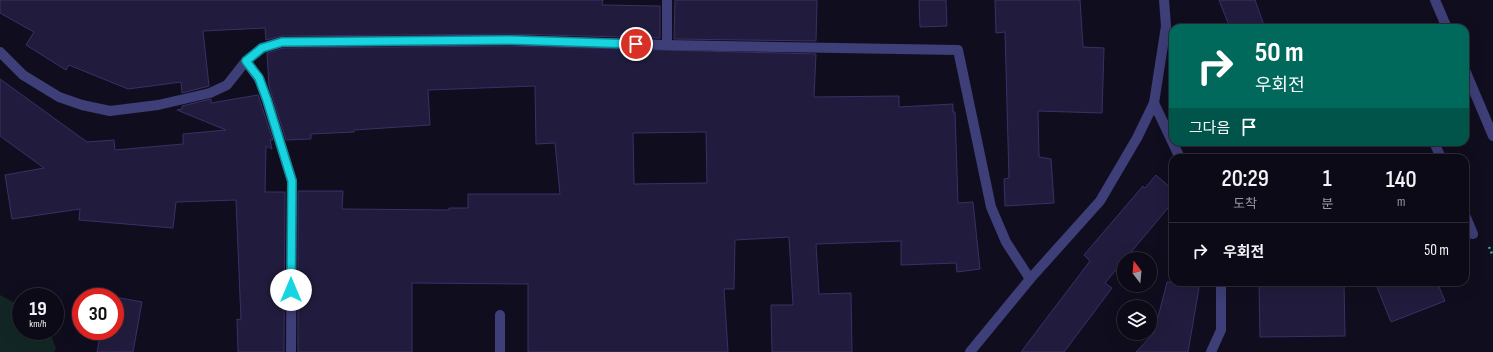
<!DOCTYPE html>
<html lang="ko">
<meta charset="utf-8">
<style>
body{margin:0;font-family:"Sofia Sans Condensed","Noto Sans KR",sans-serif;background:#1a1823;color:#f1f3f6;height:100vh;display:flex;flex-direction:column;font-size:15px;white-space:nowrap}
*{box-sizing:border-box;margin:0}
p{font-size:13px;color:#9a9aa1}
.icon{flex:none;width:22px;height:22px;fill:none;stroke:currentColor;stroke-width:2;stroke-linecap:round;stroke-linejoin:round}
.map{position:relative;flex:1;overflow:hidden}
.side{position:absolute;left:1169px;top:154px;width:300px;height:132px;display:flex;flex-direction:column;background:#0c0a16;border-radius:12px;box-shadow:0 4px 16px #0002,0 0 0 1px #2c2b35}
.side>*{flex:none}
.hud{position:absolute;left:1169px;top:24px;width:300px;height:122px;border-radius:12px;box-shadow:0 4px 16px #0002,0 0 0 1px #2c2b35;background:#00695c;color:#fff;overflow:hidden}
.needle{width:26px;rotate:344deg}
.tools{position:absolute;left:1117px;top:252px;display:grid;gap:8px}
.tools a{display:grid;place-items:center;width:40px;height:40px;border-radius:50%;background:#0c0a16;box-shadow:0 4px 16px #0002,0 0 0 1px #2c2b35;font-size:20px}
.speed{position:absolute;left:12px;top:288px;display:flex;gap:8px;font-size:20px;font-weight:700;text-align:center}
.speed>*{display:grid;place-content:center;width:52px;height:52px;border-radius:50%;background:#0c0a16;box-shadow:0 4px 16px #0002,0 0 0 1px #2c2b35;line-height:1}
.speed small{font-size:10px;font-weight:400}
.speed .limit{border:6px solid #d22;background:#fff;color:#111}
.pin{position:absolute;display:grid;place-items:center;width:34px;height:34px;color:#fff;margin:-17px;border:2px solid #fff;border-radius:50%;box-shadow:0 1px 4px #0007}
.me{position:absolute;width:44px;margin:-22px;rotate:0deg;stroke-linejoin:round;filter:drop-shadow(0 0 3px #0008)}
.turn{display:flex;align-items:center;gap:14px;height:84px;padding:0 20px;font-size:18px}
.turn .icon{width:52px;height:52px;stroke-width:2.5}
.turn b{display:block;font-size:28px;line-height:34px}
.then{display:flex;align-items:center;height:38px;padding:0 20px;background:#0003;gap:8px;font-size:15px}
.eta{display:flex;justify-content:space-evenly;align-items:center;height:68px;text-align:center}
.eta b{font-size:24px;font-weight:600;line-height:28px}
ul{padding:0;list-style:none}
li{display:flex;align-items:center;gap:12px;height:56px;padding:0 20px;border-top:1px solid #2c2b35}
li div{flex:1}
li b{display:block;font-size:15px}
li em{font-style:normal}
.map>svg:first-child{display:block}
.green{fill:#122725}
.building{fill:#211c3d;stroke:#393067;fill-rule:evenodd}
.lines{fill:none;stroke-linecap:round;stroke-linejoin:round}
.path{stroke:#39a59a;stroke-width:2.5;stroke-dasharray:2 3;stroke-linecap:butt}
.service{stroke:#3e3e78;stroke-width:10}
.minor{stroke:#3e3e78;stroke-width:10}
.tertiary{stroke:#3e3e78;stroke-width:10}
.route-casing{stroke:#0e8a92;stroke-width:10}
.route{stroke:#16d5e0;stroke-width:7}
</style>
<div class="map">
<svg width="1493" height="352" viewBox="0 0 1493 352">
<rect width="100%" height="100%" fill="#100e1e"/>
<path class="green" d="M 0,295 L 21,306 L 21,331 L 49,331 L 56,348 L 54,352 L 0,352 Z"/>
<g class="building">
<path d="M 0,0 L 603,0 L 602,5 L 660,6 L 660,38 L 510,34 L 282,36 L 266,40 L 265,28 L 203,31 L 209,86 L 182,93 L 181,82 L 128,89 L 69,65 L 66,70 L 26,45 L 34,32 L 0,13 Z"/>
<path d="M 675,0 L 817,0 L 816,41 L 674,39 Z"/>
<path d="M 919,0 L 946,0 L 947,26 L 920,27 Z"/>
<path d="M 995,0 L 1080,0 L 1083,47 L 1104,48 L 1102,113 L 1038,111 L 1039,157 L 1051,159 L 1054,203 L 1005,206 L 1004,179 L 1009,178 L 1005,32 L 996,33 Z"/>
<path d="M 1219,0 L 1255,0 L 1265,28 L 1230,28 Z"/>
<path d="M 510,46 L 816,54 L 814,97 L 899,96 L 899,107 L 953,104 L 953,112 L 955,112 L 958,203 L 973,202 L 980,269 L 957,272 L 956,263 L 901,265 L 901,241 L 816,244 L 819,294 L 851,293 L 852,352 L 772,352 L 771,305 L 793,305 L 789,237 L 735,240 L 734,289 L 724,289 L 728,352 L 528,352 L 528,284 L 412,283 L 412,352 L 298,352 L 298,191 L 343,191 L 342,209 L 449,210 L 449,208 L 468,208 L 468,194 L 560,194 L 555,143 L 536,144 L 535,86 L 428,90 L 430,125 L 354,130 L 354,132 L 311,134 L 311,139 L 286,140 L 269,86 L 267,53 L 283,48 ZM 706,132 L 707,183 L 634,184 L 633,133 Z"/>
<path d="M 0,79 L 87,142 L 114,140 L 115,150 L 183,144 L 183,134 L 226,130 L 177,110 L 182,109 L 182,106 L 211,99 L 211,103 L 258,95 L 273,140 L 270,140 L 272,149 L 266,146 L 265,192 L 285,192 L 284,352 L 238,352 L 237,319 L 241,320 L 236,200 L 176,202 L 173,228 L 79,220 L 80,209 L 12,219 L 5,175 L 44,168 L 0,136 Z"/>
<path d="M 1156,175 L 1173,190 L 1173,202 L 1105,283 L 1112,288 L 1064,352 L 1021,352 L 1090,261 L 1084,255 L 1143,186 L 1145,188 Z"/>
<path d="M 1167,282 L 1200,282 L 1188,352 L 1136,352 L 1154,333 Z"/>
<path d="M 1259,282 L 1344,282 L 1345,336 L 1260,337 Z"/>
<path d="M 1375,282 L 1437,282 L 1445,301 L 1391,322 Z"/>
<path d="M 115,297 L 142,302 L 133,352 L 97,352 L 101,331 L 115,331 Z"/>
</g>
<g class="lines">
<path class="path" d="M 1489,247 L 1493,256"/>
<g class="service">
<path d="M 1154,103 L 1180,158"/>
<path d="M 1434,142 L 1441,158"/>
<path d="M 1465,215 L 1473,234"/>
<path d="M 1211,352 L 1221,330 L 1221,282"/>
</g>
<g class="minor">
<path d="M 1435,0 L 1447,28"/>
<path d="M 667,45 L 667,0"/>
<path d="M 0,52 L 23,75 L 59,97 L 82,105 L 110,111 L 158,105 L 210,93 L 227,85 L 246,61 L 262,48 L 282,42 L 510,40 L 667,45 L 958,50 L 991,207 L 1006,242 L 1030,279"/>
<path d="M 246,61 L 259,79 L 267,100 L 292,181 L 291,352"/>
<path d="M 1465,70 L 1493,136"/>
<path d="M 500,315 L 500,352"/>
</g>
<path class="tertiary" d="M 970,352 L 1030,279 L 1100,201 L 1137,138 L 1154,103 L 1166,26 L 1164,0"/>
</g>
<g class="lines">
<g class="route-casing">
<path id="route" d="M 291,290 L 292,181 L 267,100 L 259,78 L 246,61 L 262,48 L 282,42 L 510,40 L 636,44"/>
</g>
<use href="#route" class="route"/>
</g>
</svg>
<div class="tools">
<a><svg class="needle" viewBox="-14 -14 28 28"><path d="M0-13l5 13h-10z" fill="#e53935"/><path d="M0 13l5-13h-10z" fill="#9a9aa1"/></svg></a>
<a><svg class="icon" aria-label="layers" viewBox="0 0 24 24"><path d="M12 4l9 5-9 5-9-5zM3 14l9 5 9-5"/></svg></a>
</div>
<div class="speed"><div>19<small>km/h</small></div><div class="limit">30</div></div>
<div class="pin" style="left:636px;top:44px;background:#d93025"><svg class="icon" aria-label="arrive" viewBox="0 0 24 24"><path d="M6 21V4h12l-3 4 3 4H6"/></svg></div>
<svg class="me" style="left:291px;top:290px" viewBox="-20 -20 40 40"><circle r="19" fill="#fff"/><path d="M0-13L10 11 0 6-10 11z" fill="#16d5e0"/></svg>
<div class="hud">
<div class="turn"><svg class="icon" aria-label="right" viewBox="0 0 24 24"><path d="M7 20v-9h11M14 6l5 5-5 5"/></svg><div><b>50 m</b>우회전</div></div>
<div class="then">그다음<svg class="icon" aria-label="arrive" viewBox="0 0 24 24"><path d="M6 21V4h12l-3 4 3 4H6"/></svg></div>
</div>
<section class="side">
<div class="eta">
<div><b>20:29</b><p>도착</p></div>
<div><b>1</b><p>분</p></div>
<div><b>140</b><p>m</p></div>
</div>
<ul>
<li><svg class="icon" aria-label="right" viewBox="0 0 24 24"><path d="M7 20v-9h11M14 6l5 5-5 5"/></svg><div><b>우회전</b></div><em>50 m</em></li>
</ul>
</section>
</div>
